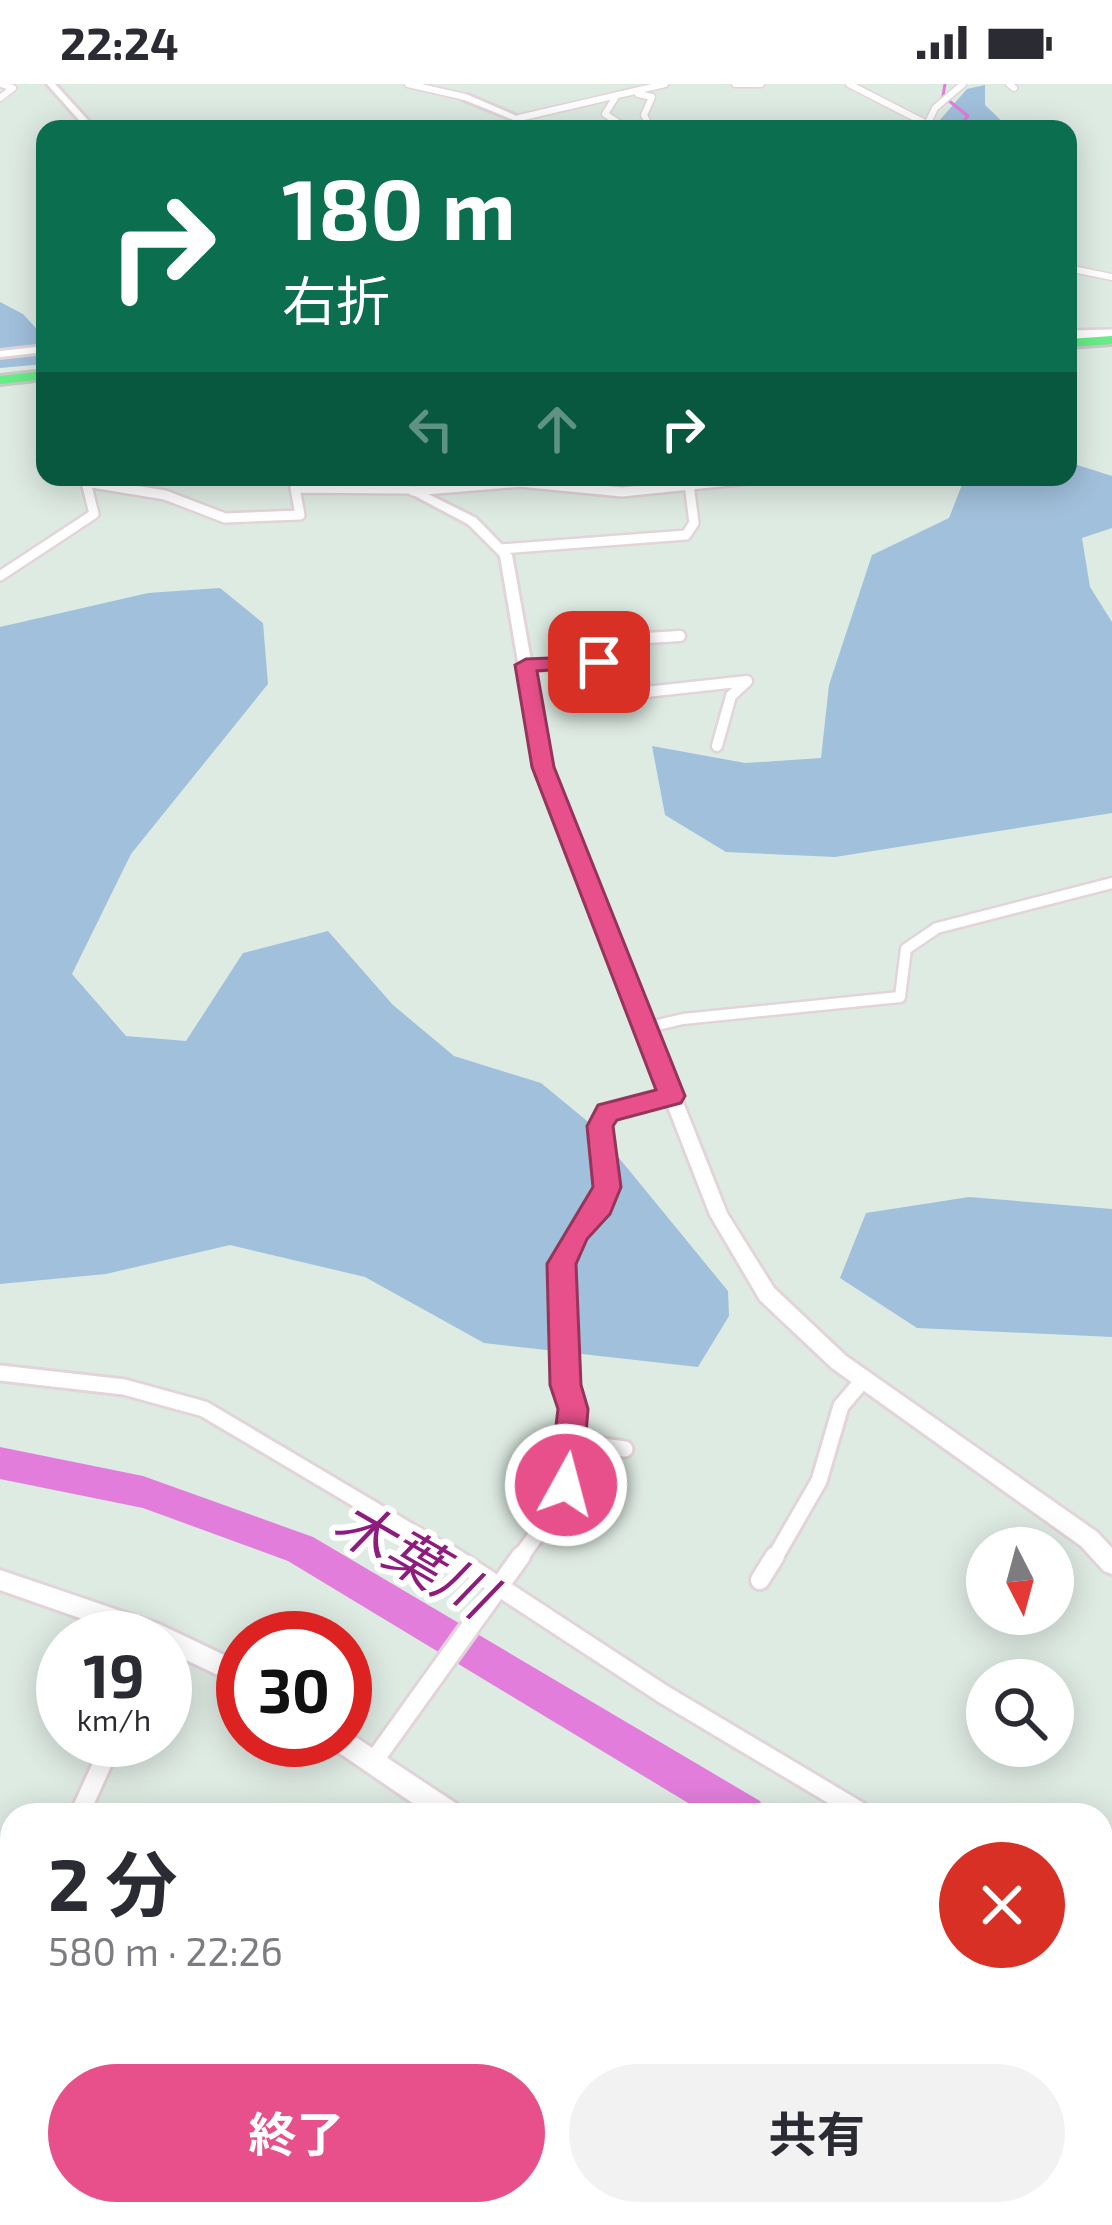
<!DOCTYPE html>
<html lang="ja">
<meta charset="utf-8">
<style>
body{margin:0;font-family:"Exo 2","Noto Sans JP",sans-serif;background:#f2f2f3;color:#2b2b33;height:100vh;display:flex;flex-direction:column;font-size:45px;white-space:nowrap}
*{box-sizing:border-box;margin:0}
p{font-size:39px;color:#7c7c81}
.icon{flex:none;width:66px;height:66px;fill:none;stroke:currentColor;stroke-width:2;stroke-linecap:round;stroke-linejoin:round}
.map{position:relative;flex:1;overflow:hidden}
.side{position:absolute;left:0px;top:1719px;width:1113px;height:423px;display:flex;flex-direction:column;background:#fff;border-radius:36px 36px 0 0;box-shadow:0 6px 30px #0003}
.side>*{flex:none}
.guide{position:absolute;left:36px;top:36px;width:1041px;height:366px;border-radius:24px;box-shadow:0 6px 30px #0003;background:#0b6e4f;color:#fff;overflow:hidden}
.needle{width:78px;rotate:174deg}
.fabs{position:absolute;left:966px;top:1443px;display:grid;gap:24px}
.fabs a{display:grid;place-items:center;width:108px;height:108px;border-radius:50%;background:#fff;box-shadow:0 6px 30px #0003;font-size:60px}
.speed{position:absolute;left:36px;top:1527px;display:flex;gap:24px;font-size:60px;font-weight:700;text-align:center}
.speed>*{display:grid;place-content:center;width:156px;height:156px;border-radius:50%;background:#fff;box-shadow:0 6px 30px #0003;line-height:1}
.speed small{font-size:30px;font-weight:400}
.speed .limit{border:18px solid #d22;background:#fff;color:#111}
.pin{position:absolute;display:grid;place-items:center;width:102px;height:102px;color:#fff;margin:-51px;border-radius:24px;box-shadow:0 6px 18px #0006}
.me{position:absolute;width:132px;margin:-66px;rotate:7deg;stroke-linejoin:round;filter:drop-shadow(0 0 9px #0008)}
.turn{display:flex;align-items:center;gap:42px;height:252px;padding:0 48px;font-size:54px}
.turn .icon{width:156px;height:156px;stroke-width:2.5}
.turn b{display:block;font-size:84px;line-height:102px}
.lanes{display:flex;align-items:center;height:114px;padding:0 48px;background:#0003;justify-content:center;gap:60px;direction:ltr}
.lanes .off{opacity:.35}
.round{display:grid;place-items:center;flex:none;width:126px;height:126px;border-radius:63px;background:#f2f2f3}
.summary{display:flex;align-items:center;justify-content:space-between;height:204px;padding:0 48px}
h1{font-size:72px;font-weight:700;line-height:90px}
.primary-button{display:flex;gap:24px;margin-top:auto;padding:24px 48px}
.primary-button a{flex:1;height:138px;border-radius:72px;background:#e7508a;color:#fff;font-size:48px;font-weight:700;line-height:138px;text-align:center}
.primary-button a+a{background:#f2f2f3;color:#2b2b33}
.status{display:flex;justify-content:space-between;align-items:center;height:84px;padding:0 60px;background:#fff;direction:ltr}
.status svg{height:33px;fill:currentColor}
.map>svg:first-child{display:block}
.green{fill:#a1c0dc}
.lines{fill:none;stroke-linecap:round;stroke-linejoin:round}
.stream{stroke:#e27ddb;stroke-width:3}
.river{fill:#e27ddb;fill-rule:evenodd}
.street-far4-casing{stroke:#e2d4d9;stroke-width:9}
.street-far3-casing{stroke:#e2d4d9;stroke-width:14}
.street-far2-casing{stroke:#e2d4d9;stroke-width:15}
.street-far1-casing{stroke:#e2d4d9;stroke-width:21}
.street-casing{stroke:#e2d4d9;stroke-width:24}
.secondary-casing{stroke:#e2d4d9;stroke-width:6}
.highway-casing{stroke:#c8c8c8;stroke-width:6}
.street-far4{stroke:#fff;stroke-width:6}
.street-far3{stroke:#fff;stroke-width:9}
.street-far2{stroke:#fff;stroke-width:10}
.street-far1{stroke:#fff;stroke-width:15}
.street{stroke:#fff;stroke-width:18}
.secondary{fill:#fff;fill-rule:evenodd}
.highway{fill:#67ed87;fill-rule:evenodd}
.rail-casing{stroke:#b3a2a7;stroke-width:10}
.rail{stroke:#fff;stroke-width:6;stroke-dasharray:18;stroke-linecap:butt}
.route{fill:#e7508a;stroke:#96345a;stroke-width:3}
.labels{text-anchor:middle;stroke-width:12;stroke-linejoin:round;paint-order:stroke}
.near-water-label{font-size:57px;font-style:italic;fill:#8e1c7d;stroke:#fff}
</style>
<div class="status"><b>22:24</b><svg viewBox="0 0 49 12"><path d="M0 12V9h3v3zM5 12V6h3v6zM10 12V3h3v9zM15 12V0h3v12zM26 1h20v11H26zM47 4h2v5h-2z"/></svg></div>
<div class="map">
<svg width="1112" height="2141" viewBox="0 0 1112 2141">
<rect width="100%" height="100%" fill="#deebe3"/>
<g class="green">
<path d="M 985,1 L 985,21 L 1010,45 L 932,45 L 967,5 Z"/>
<path d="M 0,218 L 23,230 L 45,254 L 45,280 L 0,284 Z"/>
<path d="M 1068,378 L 1112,392 L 1112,444 L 1082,454 L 1090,503 L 1112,538 L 1112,729 L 835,773 L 726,768 L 665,731 L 652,662 L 745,679 L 821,674 L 829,601 L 872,471 L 949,434 L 965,393 L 1068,393 Z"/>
<path d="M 220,504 L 263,539 L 268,600 L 131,770 L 72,890 L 126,952 L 186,957 L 243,869 L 328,847 L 393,921 L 454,972 L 541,999 L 592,1041 L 728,1207 L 729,1232 L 698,1283 L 484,1259 L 365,1193 L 230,1161 L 106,1190 L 0,1200 L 0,543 L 148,509 Z"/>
<path d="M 969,1113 L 1112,1125 L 1112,1253 L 917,1244 L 840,1194 L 866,1129 Z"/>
</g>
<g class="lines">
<path class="stream" d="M 945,0 L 943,12 L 968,32 L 957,45"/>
<g class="river">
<path d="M 0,1363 L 143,1392 L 313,1453 L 760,1717 L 766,1731 L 708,1731 L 288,1477 L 143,1424 L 0,1395 Z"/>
<path d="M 1101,1810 L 1112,1811 L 1112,1853 L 1101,1852 Z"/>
</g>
<g class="street-far4-casing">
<g id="street-far4">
<path d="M 408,0 L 465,13"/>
<path d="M 735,0 L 761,0"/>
<path d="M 849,0 L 927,40"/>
<path d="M 1009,0 L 1014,4"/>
<path d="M 638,10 L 652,13 L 644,31 L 651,45"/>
<path d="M 617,11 L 605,30 L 628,45"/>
<path d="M 0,14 L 13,4 L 1,0"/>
<path d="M 519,34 L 665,0"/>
<path d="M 925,45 L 935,24 L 963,0"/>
<path d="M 1068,184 L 1112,193"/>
</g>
</g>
<g class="street-far3-casing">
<g id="street-far3">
<path d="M 1068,251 L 1112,250"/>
<path d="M 519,398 L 622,408 L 768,393"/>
<path d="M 413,407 L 523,398"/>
<path d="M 500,465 L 686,451 L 694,439 L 689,400"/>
<path d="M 0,492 L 94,430 L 86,398 L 165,411 L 225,434 L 300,431 L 295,404 L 409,405"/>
<path d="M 634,555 L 680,552"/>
</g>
</g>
<g class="street-far2-casing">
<g id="street-far2">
<path d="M 636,576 L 630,555 L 680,552"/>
<path d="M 526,582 L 636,576 L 646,608 L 747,597 L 731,612 L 717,662"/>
<path d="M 645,944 L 683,935 L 900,913 L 906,865 L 937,844 L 1112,799"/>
</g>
</g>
<g class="street-far1-casing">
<g id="street-far1">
<path d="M 0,1289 L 124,1303 L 204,1325 L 457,1475"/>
<path d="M 573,1358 L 625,1365"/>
<path d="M 519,1475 L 542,1443 L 566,1385 L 570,1336 L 560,1185 L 571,1159 L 604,1112 L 604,1037 L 608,1028 L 672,1012"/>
<path d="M 774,1475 L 819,1397 L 841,1322 L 864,1295"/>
</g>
</g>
<g class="street-casing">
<g id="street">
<path d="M 452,1472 L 663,1610 L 866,1731"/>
<path d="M 760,1496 L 775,1472"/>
<path d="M 373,1678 L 521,1472"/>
<path d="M 79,1731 L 113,1656"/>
<path d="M 1101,1778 L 1112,1780"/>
<path d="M 0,1911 L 12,1884"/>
</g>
</g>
<g class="secondary-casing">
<g id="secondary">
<path d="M 47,0 L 55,0 L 96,45 L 87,45 Z"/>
<path d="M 462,11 L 468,11 L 547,45 L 536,45 L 462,15 Z"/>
<path d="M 45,262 L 45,268 L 0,273 L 0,267 Z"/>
<path d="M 379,393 L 394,393 L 476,434 L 512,471 L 550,683 L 727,1129 L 774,1204 L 846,1272 L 1097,1448 L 1112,1464 L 1112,1490 L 1104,1487 L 1081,1462 L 832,1284 L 760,1216 L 710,1131 L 536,683 L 500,472 L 468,440 Z"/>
<path d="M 0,1486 L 159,1540 L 243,1580 L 243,1603 L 165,1566 L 165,1554 L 137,1554 L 0,1506 Z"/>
<path d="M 345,1646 L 460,1722 L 463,1731 L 430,1731 L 332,1664 L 328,1656 L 345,1656 Z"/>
<path d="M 1101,2020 L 1112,2022 L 1112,2050 L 1101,2048 Z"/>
</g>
</g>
<g class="highway-casing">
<g id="highway">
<path d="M 1112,252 L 1112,260 L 1068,263 L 1068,255 Z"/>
<path d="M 45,287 L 45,295 L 0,300 L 0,292 Z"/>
</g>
</g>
<use href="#street-far4" class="street-far4"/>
<use href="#street-far3" class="street-far3"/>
<use href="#street-far2" class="street-far2"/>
<use href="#street-far1" class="street-far1"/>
<use href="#street" class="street"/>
<use href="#secondary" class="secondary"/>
<use href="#highway" class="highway"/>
<g class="rail-casing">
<g id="rail">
<path d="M 0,1834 L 12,1842"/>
<path d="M 0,1857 L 12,1864"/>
<path d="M 426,2130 L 443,2141"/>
<path d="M 464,2130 L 482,2141"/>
</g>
</g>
<use href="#rail" class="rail"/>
</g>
<path class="route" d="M 599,572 L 609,578 L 606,582 L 537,587 L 554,683 L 685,1012 L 681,1019 L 617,1036 L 613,1042 L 621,1103 L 610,1130 L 587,1155 L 576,1180 L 581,1301 L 588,1325 L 582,1401 L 577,1411 L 566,1416 L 554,1411 L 549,1401 L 558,1325 L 550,1301 L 547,1180 L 593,1103 L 587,1042 L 598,1021 L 656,1006 L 532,683 L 515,581 L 526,575 Z"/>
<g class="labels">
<g class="near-water-label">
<text transform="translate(414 1475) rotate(30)" y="20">木葉川</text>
</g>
</g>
</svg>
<div class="fabs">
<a><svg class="needle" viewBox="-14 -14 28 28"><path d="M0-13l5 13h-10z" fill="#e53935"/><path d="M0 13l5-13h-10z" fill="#7c7c81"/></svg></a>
<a><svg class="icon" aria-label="search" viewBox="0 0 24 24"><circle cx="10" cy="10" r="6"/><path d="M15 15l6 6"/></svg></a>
</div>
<div class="speed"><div>19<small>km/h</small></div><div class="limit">30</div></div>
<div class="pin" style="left:599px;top:578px;background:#d93025"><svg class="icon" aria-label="arrive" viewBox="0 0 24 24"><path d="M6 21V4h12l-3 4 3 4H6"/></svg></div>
<svg class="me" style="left:566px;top:1401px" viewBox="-20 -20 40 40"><circle r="17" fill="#e7508a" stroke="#fff" stroke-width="3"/><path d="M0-11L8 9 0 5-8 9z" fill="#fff"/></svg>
<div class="guide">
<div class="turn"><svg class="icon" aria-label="right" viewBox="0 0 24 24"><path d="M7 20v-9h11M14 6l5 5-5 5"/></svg><div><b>180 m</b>右折</div></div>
<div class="lanes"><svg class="icon off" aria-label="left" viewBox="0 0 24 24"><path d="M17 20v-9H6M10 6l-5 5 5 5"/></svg><svg class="icon off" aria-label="ahead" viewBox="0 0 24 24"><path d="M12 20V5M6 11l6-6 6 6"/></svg><svg class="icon" aria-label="right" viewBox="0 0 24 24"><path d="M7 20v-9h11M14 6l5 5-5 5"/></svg></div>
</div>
<section class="side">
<div class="summary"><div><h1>2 分</h1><p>580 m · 22:26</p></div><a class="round" style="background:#d93025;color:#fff"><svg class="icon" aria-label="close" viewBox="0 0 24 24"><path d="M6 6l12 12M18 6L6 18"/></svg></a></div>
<div class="primary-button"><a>終了</a><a>共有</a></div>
</section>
</div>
